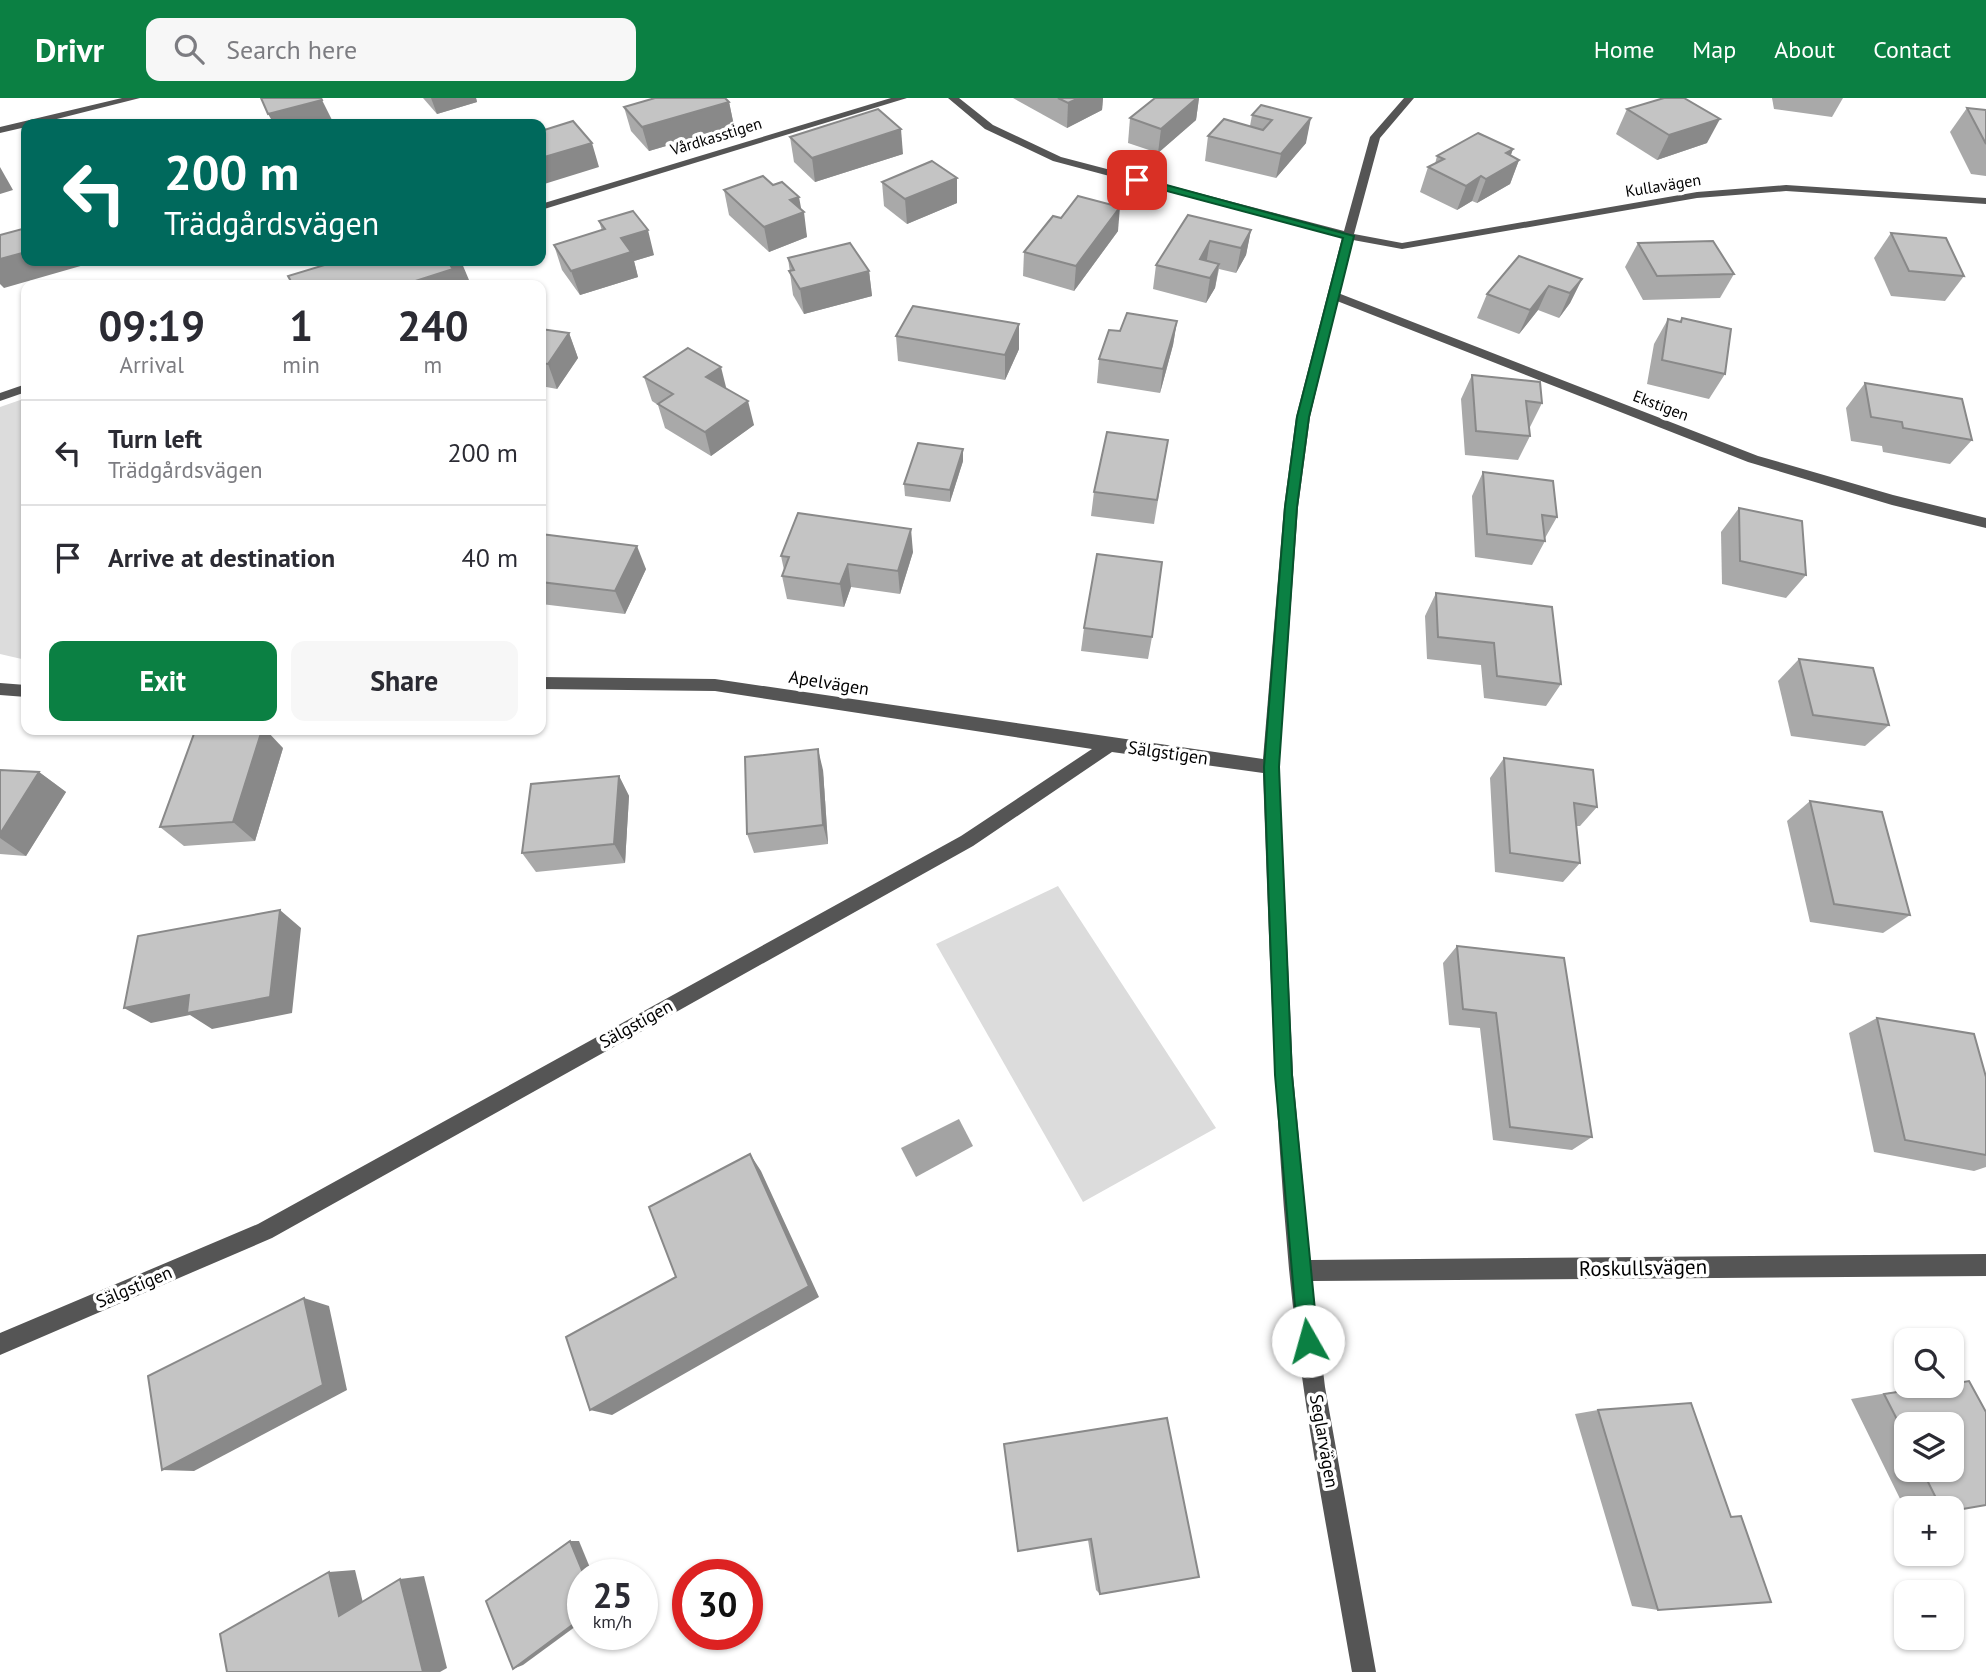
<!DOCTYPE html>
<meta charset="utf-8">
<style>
body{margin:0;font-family:"PT Sans",sans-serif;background:#f7f7f7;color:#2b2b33;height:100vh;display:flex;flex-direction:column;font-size:26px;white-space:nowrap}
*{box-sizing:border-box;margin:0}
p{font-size:23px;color:#7c7c81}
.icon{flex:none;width:38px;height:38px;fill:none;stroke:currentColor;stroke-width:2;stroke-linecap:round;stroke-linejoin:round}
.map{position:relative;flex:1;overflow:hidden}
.drawer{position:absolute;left:21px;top:182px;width:525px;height:455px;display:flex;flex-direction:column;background:#fff;border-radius:14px;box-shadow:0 2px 5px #0004}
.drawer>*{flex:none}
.banner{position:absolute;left:21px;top:21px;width:525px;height:147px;border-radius:14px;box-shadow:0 2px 5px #0004;background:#00695c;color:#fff;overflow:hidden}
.fabs{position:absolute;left:1894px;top:1230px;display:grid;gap:14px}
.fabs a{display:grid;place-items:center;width:70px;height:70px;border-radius:14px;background:#fff;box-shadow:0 2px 5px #0004;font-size:35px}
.speed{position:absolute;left:567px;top:1461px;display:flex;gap:14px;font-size:35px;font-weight:700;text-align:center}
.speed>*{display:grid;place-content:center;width:91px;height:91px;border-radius:50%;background:#fff;box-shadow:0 2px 5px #0004;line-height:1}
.speed small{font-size:18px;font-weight:400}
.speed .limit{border:10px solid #d22;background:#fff;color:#111}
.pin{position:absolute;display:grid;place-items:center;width:60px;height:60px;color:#fff;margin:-30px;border-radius:14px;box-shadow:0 4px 10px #0006}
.me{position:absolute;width:77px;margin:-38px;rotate:353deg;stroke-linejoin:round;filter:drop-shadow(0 0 5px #0008)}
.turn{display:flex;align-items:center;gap:24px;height:147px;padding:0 28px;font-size:32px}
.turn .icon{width:91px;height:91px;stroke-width:2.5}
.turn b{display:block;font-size:49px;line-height:60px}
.eta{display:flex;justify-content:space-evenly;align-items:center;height:119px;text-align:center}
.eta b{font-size:42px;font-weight:800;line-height:49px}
.action{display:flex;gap:14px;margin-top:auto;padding:14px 28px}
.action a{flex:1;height:80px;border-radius:14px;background:#0b8043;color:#fff;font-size:28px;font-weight:800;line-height:80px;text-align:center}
.action a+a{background:#f7f7f7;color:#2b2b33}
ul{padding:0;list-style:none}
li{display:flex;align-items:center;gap:21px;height:105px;padding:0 28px;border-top:2px solid #e1e1e2}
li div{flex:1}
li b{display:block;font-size:26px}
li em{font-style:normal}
header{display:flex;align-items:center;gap:42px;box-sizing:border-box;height:98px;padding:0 35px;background:#0b8043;color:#fff}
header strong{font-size:33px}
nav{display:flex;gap:38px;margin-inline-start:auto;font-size:24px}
.search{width:490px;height:63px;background:#f7f7f7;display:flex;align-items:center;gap:18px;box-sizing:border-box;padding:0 24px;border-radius:14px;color:#7c7c81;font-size:26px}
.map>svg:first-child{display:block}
.green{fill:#dcdcdc}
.water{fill:#a3a3a3}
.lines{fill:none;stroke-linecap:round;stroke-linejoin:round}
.minor{fill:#555;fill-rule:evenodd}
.wall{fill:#a9a9a9;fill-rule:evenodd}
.shaded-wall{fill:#898989}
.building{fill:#c4c4c4;stroke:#898989;stroke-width:2}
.route{fill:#0b8043;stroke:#07532c;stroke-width:2}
.labels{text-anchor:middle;stroke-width:7;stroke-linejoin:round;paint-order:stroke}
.far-street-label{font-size:16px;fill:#000;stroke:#fff}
.street-label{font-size:18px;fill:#000;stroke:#fff}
.near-street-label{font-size:21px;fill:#000;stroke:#fff}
</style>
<header>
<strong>Drivr</strong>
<div class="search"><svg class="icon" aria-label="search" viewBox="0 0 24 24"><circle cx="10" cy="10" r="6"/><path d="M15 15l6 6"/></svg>Search here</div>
<nav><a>Home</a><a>Map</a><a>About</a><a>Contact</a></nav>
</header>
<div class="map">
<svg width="1986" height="1574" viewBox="0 0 1986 1574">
<rect width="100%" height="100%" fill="#fff"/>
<g class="green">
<path d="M 26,300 L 26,562 L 0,556 L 0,309 Z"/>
<path d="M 1058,788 L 1216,1030 L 1083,1104 L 936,846 Z"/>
</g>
<path class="water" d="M 959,1021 L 973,1048 L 916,1079 L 901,1050 Z"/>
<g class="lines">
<g class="minor">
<path d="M 122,0 L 140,0 L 37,26 L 26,26 L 26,29 L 0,35 L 0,29 Z"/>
<path d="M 891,0 L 907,0 L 541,112 L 541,106 Z"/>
<path d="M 948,0 L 959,0 L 993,27 L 1061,59 L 1344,133 L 1370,39 L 1404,0 L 1414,0 L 1380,40 L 1354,136 L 1402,145 L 1697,94 L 1786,87 L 1986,100 L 1986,106 L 1786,93 L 1697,100 L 1402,151 L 1353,142 L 1338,195 L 1758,358 L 1893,397 L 1986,420 L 1986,430 L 1892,407 L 1748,364 L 1337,203 L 1310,319 L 1298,409 L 1279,669 L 1293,977 L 1310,1162 L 1986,1156 L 1986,1178 L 1312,1183 L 1325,1289 L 1376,1574 L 1352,1574 C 1329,1440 1302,1307 1289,1171 C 1274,1006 1269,841 1263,675 L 1112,654 L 973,748 L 272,1140 L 0,1257 L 0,1235 L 258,1126 L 961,738 L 1092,651 L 715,593 L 541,591 L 541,579 L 715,581 L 1263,661 L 1284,409 L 1296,319 L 1342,140 L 1053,63 L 985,31 Z"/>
<path d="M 26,286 L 26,294 L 0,303 L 0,295 Z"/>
<path d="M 0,585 L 26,587 L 26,599 L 0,597 Z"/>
</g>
</g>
<g class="wall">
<path d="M 423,0 L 476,0 L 477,4 L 437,16 Z"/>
<path d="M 1013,0 L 1103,0 L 1102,12 L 1067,30 Z"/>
<path d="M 1155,0 L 1199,0 L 1196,22 L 1158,55 L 1128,45 L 1130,20 Z"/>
<path d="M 1772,0 L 1843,0 L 1832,19 L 1774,11 Z"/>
<path d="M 729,4 L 734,28 L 649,53 L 631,33 L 624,9 Z"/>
<path d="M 1261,7 L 1306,45 L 1276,80 L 1205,63 L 1208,38 L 1250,28 L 1252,17 Z"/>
<path d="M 1967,10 L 1986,12 L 1986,78 L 1971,76 L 1950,34 Z"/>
<path d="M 1627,11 L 1707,45 L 1657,62 L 1616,36 Z"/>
<path d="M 790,39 L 903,56 L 815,84 L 794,64 Z"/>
<path d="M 1513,51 L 1511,57 L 1519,62 L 1510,86 L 1477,105 L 1472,103 L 1457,112 L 1420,94 L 1428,69 L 1435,66 L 1437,58 Z"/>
<path d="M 957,80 L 957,105 L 907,126 L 884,108 L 882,84 Z"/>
<path d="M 724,92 L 801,112 L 807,139 L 769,154 L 729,117 Z"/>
<path d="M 1188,117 L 1251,132 L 1246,157 L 1236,175 L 1219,171 L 1215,190 L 1206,205 L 1153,191 L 1156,167 Z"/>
<path d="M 1061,120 L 1118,133 L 1074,193 L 1023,178 L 1024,154 Z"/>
<path d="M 599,123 L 654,157 L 634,163 L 638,179 L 580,197 L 562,172 L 554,147 L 602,133 Z"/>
<path d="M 1891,135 L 1964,178 L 1945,203 L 1891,198 L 1874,160 Z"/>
<path d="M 1638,145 L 1734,176 L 1720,200 L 1643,202 L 1625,169 Z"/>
<path d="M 788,160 L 869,173 L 872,198 L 804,216 L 793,197 Z"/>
<path d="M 1582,181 L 1570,205 L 1559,220 L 1538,212 L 1519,236 L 1477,220 L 1487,196 Z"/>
<path d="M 1682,220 L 1725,276 L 1709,301 L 1647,286 L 1654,246 L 1668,221 L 1680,224 Z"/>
<path d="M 1177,223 L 1173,247 L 1160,295 L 1097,285 L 1099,261 L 1120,233 Z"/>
<path d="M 1019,226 L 1019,251 L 1005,282 L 898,263 L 896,238 Z"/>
<path d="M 541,231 L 569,235 L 578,260 L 557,291 L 541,288 Z"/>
<path d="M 1472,277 L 1542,305 L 1530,329 L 1529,329 L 1530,338 L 1518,362 L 1465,357 L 1461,301 Z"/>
<path d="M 644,279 L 726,290 L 754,327 L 711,358 L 665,330 L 658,307 L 652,303 Z"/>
<path d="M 1865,285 L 1972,342 L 1950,366 L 1883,354 L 1882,348 L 1851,343 L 1846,310 Z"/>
<path d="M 1168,342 L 1154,426 L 1091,418 L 1094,394 Z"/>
<path d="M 963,363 L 950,404 L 905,398 L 904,386 Z"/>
<path d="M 1483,374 L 1557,419 L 1545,440 L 1545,443 L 1532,467 L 1475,459 L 1472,398 Z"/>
<path d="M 1739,410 L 1806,477 L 1786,500 L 1722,486 L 1721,434 Z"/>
<path d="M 541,437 L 646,471 L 625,516 L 541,506 Z"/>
<path d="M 913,454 L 900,496 L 851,489 L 844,509 L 787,501 L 782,478 L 784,472 L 781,458 Z"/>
<path d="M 1436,495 L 1561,586 L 1546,608 L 1484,600 L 1481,567 L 1427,561 L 1425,518 Z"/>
<path d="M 1084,530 L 1152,539 L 1148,561 L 1081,553 Z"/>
<path d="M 1799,561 L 1889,627 L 1865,648 L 1791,638 L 1778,583 Z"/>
<path d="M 283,650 L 255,743 L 184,748 L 160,729 Z"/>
<path d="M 1504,660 L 1597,709 L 1580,728 L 1576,728 L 1580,765 L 1563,784 L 1495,774 L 1490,680 Z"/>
<path d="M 0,672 L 39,674 L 66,694 L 26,758 L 0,756 Z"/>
<path d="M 823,672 L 828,746 L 754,755 L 747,736 Z"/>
<path d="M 619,678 L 629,698 L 625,765 L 536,774 L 522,755 Z"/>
<path d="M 1810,703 L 1910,817 L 1883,835 L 1810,824 L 1787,723 Z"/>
<path d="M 1457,848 L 1592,1039 L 1572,1052 L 1493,1042 L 1480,930 L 1449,927 L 1443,865 Z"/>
<path d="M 1877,920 L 1986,979 L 1986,1069 L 1974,1073 L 1874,1054 L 1849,935 Z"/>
<path d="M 1930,1288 L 1951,1288 L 1951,1410 L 1906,1410 L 1906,1413 L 1851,1301 ZM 1906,1326 L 1951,1372 L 1906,1372 Z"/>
<path d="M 1598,1312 L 1731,1418 L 1741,1418 L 1658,1512 L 1632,1508 L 1575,1316 Z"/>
<path d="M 1167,1320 L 1100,1496 L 1096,1492 L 1088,1442 L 1018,1453 L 1004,1346 Z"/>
</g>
<g class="shaded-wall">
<path d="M 431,0 L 476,0 L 477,4 L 437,16 Z"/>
<path d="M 1079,0 L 1103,0 L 1102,12 L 1067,30 L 1068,5 Z"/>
<path d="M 1197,0 L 1199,0 L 1196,22 L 1158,55 L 1161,31 Z"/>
<path d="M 322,2 L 334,26 L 274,26 L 268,16 Z"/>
<path d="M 729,4 L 734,28 L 649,53 L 642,29 Z"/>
<path d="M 1311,20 L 1306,45 L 1276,80 L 1281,56 Z"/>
<path d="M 1720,21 L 1707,45 L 1657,62 L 1669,37 Z"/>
<path d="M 901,31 L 903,56 L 815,84 L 812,60 Z"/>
<path d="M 592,45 L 599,69 L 541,87 L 541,60 Z"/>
<path d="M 1513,51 L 1506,69 L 1519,62 L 1510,86 L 1477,105 L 1486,81 L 1506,55 Z"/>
<path d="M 0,69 L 13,92 L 0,96 Z"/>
<path d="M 1481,78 L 1472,103 L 1457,112 L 1466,88 Z"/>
<path d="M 957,80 L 957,105 L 907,126 L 905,101 Z"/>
<path d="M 799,99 L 802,115 L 804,114 L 807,139 L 769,154 L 764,129 L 790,102 Z"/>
<path d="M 1120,109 L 1118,133 L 1074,193 L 1076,168 Z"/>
<path d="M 648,132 L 654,157 L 634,163 L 638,179 L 580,197 L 571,173 L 621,140 Z"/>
<path d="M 1251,132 L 1246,157 L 1236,175 L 1241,150 Z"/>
<path d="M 1210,143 L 1206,167 L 1200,161 Z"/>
<path d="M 26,154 L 26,163 L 98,163 L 4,190 L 0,186 L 0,161 Z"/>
<path d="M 445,163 L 461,163 L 469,182 L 459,185 L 460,187 L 403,187 Z"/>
<path d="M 1219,166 L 1215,190 L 1206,205 L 1210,180 Z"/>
<path d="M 869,173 L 872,198 L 804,216 L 800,191 Z"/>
<path d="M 1582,181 L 1570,205 L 1559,220 L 1570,195 Z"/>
<path d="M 1549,188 L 1538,212 L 1519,236 L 1530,212 Z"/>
<path d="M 1177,223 L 1173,247 L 1160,295 L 1163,271 Z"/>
<path d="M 1019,226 L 1019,251 L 1005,282 L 1005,257 Z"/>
<path d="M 569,235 L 578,260 L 557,291 L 548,266 Z"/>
<path d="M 721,269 L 727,293 L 706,279 Z"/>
<path d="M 748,303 L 754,327 L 711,358 L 705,334 Z"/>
<path d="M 963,351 L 963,363 L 950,404 L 950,392 Z"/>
<path d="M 911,431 L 913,454 L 900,496 L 898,473 Z"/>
<path d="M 637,448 L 646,471 L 625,516 L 615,493 Z"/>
<path d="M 848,466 L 851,489 L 844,509 L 840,486 Z"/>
<path d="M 262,632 L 266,632 L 283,650 L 255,743 L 233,724 Z"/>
<path d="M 818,651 L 823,672 L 828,746 L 823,727 Z"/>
<path d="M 39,674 L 66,694 L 26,758 L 0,740 L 0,736 Z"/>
<path d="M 619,678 L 629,698 L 625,765 L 614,746 Z"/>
<path d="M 280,812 L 301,830 L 292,915 L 212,931 L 190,917 L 151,925 L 124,910 Z"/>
<path d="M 750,1056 L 761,1073 L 819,1199 L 612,1317 L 590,1312 L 809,1188 Z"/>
<path d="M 304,1200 L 329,1208 L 347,1292 L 194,1373 L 162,1372 Z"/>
<path d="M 570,1443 L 579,1443 L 593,1477 L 584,1477 Z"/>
<path d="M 355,1472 L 365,1513 L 339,1518 L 329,1474 Z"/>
<path d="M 424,1478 L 447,1570 L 440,1574 L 423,1574 L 400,1481 Z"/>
<path d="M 583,1519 L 583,1523 L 523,1567 L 513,1571 Z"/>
</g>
<g class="building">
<path d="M 261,0 L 321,0 L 322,2 L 268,16 Z"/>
<path d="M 655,0 L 725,0 L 729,4 L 642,29 L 624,9 Z"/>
<path d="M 1058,0 L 1079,0 L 1068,5 Z"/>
<path d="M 1155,0 L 1197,0 L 1161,31 L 1130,20 Z"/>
<path d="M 1664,0 L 1684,0 L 1720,21 L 1669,37 L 1627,11 Z"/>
<path d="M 1261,7 L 1311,20 L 1281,56 L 1208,38 L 1224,21 L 1263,32 L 1272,22 L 1252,17 Z"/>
<path d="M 1967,10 L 1986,12 L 1986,46 Z"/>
<path d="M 878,11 L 901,31 L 812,60 L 790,39 Z"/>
<path d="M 573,23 L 592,45 L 541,60 L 541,33 Z"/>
<path d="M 1478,35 L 1513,51 L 1506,55 L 1519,62 L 1486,81 L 1481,78 L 1466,88 L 1428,69 L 1444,61 L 1437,58 Z"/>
<path d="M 932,63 L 957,80 L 905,101 L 882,84 Z"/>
<path d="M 763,78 L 773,87 L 782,84 L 799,99 L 790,102 L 804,114 L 764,129 L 724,92 Z"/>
<path d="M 1078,98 L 1120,109 L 1076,168 L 1024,154 L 1053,118 L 1061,120 Z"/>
<path d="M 633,113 L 648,132 L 621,140 L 631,154 L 571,173 L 554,147 L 605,131 L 599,123 Z"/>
<path d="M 1188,117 L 1251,132 L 1241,150 L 1210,143 L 1200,161 L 1219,166 L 1210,180 L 1156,167 Z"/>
<path d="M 26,130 L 26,154 L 0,161 L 0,137 Z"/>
<path d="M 1891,135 L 1946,140 L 1964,178 L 1909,173 Z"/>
<path d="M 1713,143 L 1734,176 L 1657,178 L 1638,145 Z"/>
<path d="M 850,145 L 869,173 L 800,191 L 789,173 L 794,172 L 788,160 Z"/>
<path d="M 1519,158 L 1582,181 L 1570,195 L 1549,188 L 1530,212 L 1487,196 Z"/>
<path d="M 326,163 L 447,163 L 453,171 L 403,187 L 293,187 L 288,178 L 328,166 Z"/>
<path d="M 913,208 L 1019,226 L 1005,257 L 896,238 Z"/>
<path d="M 1127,215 L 1177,223 L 1163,271 L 1099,261 L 1109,232 L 1120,233 Z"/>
<path d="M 1682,220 L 1731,231 L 1725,276 L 1662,262 L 1668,221 L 1681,224 Z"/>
<path d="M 541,231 L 569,235 L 548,266 L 541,265 Z"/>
<path d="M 688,250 L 721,269 L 706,279 L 748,303 L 705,334 L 658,306 L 673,296 L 644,279 Z"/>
<path d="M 1472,277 L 1540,284 L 1542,305 L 1526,303 L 1530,338 L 1476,333 Z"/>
<path d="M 1865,285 L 1962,301 L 1972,342 L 1903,330 L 1902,324 L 1871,319 Z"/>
<path d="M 1107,334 L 1168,342 L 1157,402 L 1094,394 Z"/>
<path d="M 918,345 L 963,351 L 950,392 L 904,386 Z"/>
<path d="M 1483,374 L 1553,383 L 1557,419 L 1542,417 L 1545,443 L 1487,436 Z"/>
<path d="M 1739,410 L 1802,423 L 1806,477 L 1740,463 Z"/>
<path d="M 798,415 L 911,431 L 898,473 L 848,466 L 840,486 L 782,478 L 789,459 L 781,458 Z"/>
<path d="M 541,436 L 637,448 L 615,493 L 541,484 Z"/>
<path d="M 1097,456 L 1162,464 L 1152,539 L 1084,530 Z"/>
<path d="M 1436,495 L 1552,509 L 1561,586 L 1497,578 L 1494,545 L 1438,539 Z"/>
<path d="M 1799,561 L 1873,570 L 1889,627 L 1813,617 Z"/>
<path d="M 210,632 L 262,632 L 233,724 L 160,729 L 195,633 Z"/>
<path d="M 818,651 L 823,727 L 747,736 L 745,659 Z"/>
<path d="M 1504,660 L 1593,672 L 1597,709 L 1574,705 L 1580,765 L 1510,755 Z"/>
<path d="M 0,672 L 39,674 L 0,736 Z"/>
<path d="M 619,678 L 614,746 L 522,755 L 531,686 Z"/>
<path d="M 1810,703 L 1882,714 L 1910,817 L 1834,806 Z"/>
<path d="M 280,812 L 270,899 L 187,915 L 189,897 L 124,910 L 138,838 Z"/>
<path d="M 1457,848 L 1564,860 L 1592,1039 L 1510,1029 L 1496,915 L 1463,911 Z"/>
<path d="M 1877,920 L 1974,936 L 1986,979 L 1986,1057 L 1905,1042 Z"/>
<path d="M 750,1056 L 809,1188 L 590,1312 L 566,1239 L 676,1179 L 649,1109 Z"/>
<path d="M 304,1200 L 323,1287 L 162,1372 L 148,1278 Z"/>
<path d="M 1969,1283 L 1986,1314 L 1986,1407 L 1951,1413 L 1951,1410 L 1941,1410 L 1922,1372 L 1951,1372 L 1951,1326 L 1906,1326 L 1906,1339 L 1884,1296 L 1937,1288 L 1951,1288 L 1951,1286 Z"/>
<path d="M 1691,1305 L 1731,1419 L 1741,1418 L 1771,1504 L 1658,1512 L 1598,1312 Z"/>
<path d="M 1167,1320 L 1199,1479 L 1100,1496 L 1091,1441 L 1018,1453 L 1004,1346 Z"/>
<path d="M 570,1443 L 584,1477 L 583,1477 L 583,1519 L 513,1571 L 486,1503 Z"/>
<path d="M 329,1474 L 339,1518 L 400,1481 L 423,1574 L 227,1574 L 220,1536 Z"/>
</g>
<path class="route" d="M 1137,79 L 1354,138 L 1309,319 L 1297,409 L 1279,669 L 1292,977 L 1318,1243 L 1315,1250 L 1308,1253 L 1301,1250 L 1298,1243 L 1275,977 L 1264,669 L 1285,409 L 1297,319 L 1343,140 L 1133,84 Z"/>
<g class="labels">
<g class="far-street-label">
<text transform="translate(716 38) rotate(-17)" y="6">Vårdkasstigen</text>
<text transform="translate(1663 87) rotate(-9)" y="6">Kullavägen</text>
<text transform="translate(1661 307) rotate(21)" y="6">Ekstigen</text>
</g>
<g class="street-label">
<text transform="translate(829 585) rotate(9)" y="6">Apelvägen</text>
<text transform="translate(1168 655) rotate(8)" y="6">Sälgstigen</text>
<text transform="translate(636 926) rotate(-29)" y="6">Sälgstigen</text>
<text transform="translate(134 1189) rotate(-23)" y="6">Sälgstigen</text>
<text transform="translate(1324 1343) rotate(80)" y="6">Seglarvägen</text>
</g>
<g class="near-street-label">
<text transform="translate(1643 1170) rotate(-1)" y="7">Roskullsvägen</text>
</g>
</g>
</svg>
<div class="fabs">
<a><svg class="icon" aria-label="search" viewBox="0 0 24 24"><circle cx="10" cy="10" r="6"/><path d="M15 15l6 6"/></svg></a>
<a><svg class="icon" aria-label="layers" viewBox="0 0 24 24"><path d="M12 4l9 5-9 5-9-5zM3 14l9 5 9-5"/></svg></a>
<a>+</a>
<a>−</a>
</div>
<div class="speed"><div>25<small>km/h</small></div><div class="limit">30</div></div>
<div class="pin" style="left:1137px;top:82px;background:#d93025"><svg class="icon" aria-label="arrive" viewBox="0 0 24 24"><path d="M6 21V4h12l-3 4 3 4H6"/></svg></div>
<svg class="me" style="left:1308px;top:1243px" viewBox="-20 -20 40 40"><circle r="19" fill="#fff"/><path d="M0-13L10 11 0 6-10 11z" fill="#0b8043"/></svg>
<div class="banner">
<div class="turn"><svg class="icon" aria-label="left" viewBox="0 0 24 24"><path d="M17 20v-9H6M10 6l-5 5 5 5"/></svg><div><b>200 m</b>Trädgårdsvägen</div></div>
</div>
<section class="drawer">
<div class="eta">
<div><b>09:19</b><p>Arrival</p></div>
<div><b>1</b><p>min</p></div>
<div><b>240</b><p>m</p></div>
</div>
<ul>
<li><svg class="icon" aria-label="left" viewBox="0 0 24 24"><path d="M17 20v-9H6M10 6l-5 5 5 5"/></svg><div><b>Turn left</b><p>Trädgårdsvägen</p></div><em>200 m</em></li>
<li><svg class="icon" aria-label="arrive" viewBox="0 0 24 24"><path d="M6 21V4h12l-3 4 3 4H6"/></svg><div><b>Arrive at destination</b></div><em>40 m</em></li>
</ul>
<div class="action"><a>Exit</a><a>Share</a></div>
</section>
</div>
